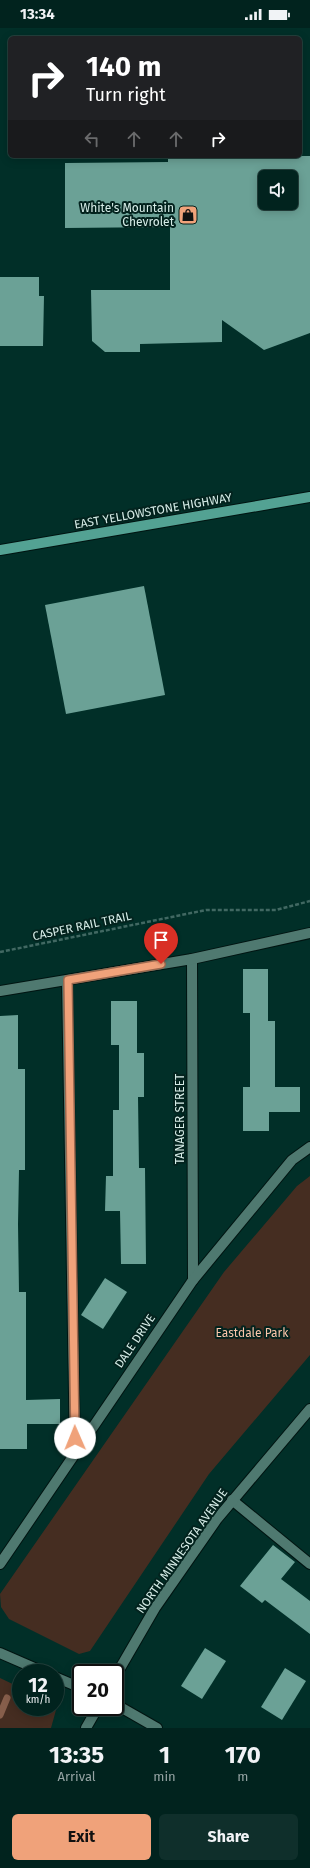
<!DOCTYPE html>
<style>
body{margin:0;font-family:"Fira Sans",sans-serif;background:#0f2f2b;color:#f1f3f6;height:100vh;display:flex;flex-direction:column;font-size:15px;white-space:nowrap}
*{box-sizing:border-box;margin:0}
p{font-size:13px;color:#96a4a4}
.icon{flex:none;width:22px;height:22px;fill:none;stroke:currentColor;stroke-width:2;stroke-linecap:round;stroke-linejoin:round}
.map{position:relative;height:1700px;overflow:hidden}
.side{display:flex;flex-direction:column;background:#01231e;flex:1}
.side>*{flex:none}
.hud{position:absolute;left:8px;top:8px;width:294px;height:122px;border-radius:6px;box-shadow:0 2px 10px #0003,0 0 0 1px #23403c;background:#202124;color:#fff;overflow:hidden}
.buttons{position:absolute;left:258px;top:142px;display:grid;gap:8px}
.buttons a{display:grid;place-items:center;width:40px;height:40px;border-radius:6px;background:#01231e;box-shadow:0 2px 10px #0003,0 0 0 1px #23403c;font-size:20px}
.speed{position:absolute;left:12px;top:1636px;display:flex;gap:8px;font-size:20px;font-weight:700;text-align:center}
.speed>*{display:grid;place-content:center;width:52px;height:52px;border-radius:50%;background:#01231e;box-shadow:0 2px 10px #0003,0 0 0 1px #23403c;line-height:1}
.speed small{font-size:10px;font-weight:400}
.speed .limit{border:2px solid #111;border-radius:6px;background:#fff;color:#111}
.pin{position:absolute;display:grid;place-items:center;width:34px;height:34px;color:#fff;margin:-41px -17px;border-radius:50% 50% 50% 0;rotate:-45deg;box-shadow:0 0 4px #0007}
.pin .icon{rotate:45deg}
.me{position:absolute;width:44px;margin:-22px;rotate:359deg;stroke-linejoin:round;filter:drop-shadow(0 0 3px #0008)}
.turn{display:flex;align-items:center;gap:14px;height:84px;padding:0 12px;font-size:18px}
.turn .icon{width:52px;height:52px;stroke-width:2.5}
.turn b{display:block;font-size:28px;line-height:34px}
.lanes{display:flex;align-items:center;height:38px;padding:0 12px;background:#0003;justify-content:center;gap:20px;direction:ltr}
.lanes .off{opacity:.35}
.eta{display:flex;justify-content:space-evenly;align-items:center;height:68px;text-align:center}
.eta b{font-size:24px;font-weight:700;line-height:28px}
.button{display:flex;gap:8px;margin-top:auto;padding:8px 12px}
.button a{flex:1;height:46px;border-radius:6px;background:#f0a27a;color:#111;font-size:16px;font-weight:700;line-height:46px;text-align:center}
.button a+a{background:#0f2f2b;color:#f1f3f6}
.status{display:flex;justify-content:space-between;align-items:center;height:28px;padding:0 20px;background:#01231e;direction:ltr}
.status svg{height:11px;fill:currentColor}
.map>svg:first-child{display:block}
.green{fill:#452d21}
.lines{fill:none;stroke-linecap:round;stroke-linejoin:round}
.stream{stroke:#865e4b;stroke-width:7}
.building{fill:#6ba196;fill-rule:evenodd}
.minor-casing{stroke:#011411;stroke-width:12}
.major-casing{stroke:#011411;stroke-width:12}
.path{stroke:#416862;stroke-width:2.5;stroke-dasharray:4 2;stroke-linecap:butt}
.minor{stroke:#4f7970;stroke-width:10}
.major{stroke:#53a293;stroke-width:10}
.route-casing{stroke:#9c694f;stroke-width:10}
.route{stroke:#f0a27a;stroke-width:7}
.labels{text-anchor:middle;stroke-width:4;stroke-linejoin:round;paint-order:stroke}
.poi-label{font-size:12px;fill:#d6ece7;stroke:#03231e;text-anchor:end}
.street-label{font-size:12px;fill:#d6ece7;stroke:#03231e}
.park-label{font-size:12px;fill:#fbc5aa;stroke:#03231e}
</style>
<div class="status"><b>13:34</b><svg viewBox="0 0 49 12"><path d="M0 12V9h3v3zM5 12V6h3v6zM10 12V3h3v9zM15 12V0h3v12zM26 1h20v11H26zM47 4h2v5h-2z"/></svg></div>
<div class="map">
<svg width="310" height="1700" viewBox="0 0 310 1700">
<rect width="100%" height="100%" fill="#012f28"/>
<g class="green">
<path d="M 310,1148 L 310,1327 L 209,1446 L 90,1623 L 79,1626 L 9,1591 L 1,1579 L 0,1566 L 224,1244 L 297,1158 Z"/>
<path d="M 0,1650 L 21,1660 L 21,1679 L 54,1679 L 56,1682 L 51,1700 L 0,1700 Z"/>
</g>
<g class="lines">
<path class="stream" d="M 0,1687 L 7,1670"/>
</g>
<g class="building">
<path d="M 168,128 L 310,128 L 310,305 L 264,322 L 222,292 L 222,314 L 140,316 L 140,324 L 105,324 L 92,313 L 91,262 L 170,262 L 170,199 L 65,200 L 65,135 L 168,134 ZM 265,149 L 291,149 L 291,175 L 265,175 Z"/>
<path d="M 0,249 L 39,249 L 39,268 L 44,268 L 43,318 L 0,318 Z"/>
<path d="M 144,558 L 165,667 L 66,686 L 45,577 Z"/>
<path d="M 243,941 L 268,941 L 268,993 L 275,993 L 275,1059 L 300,1059 L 300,1084 L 269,1084 L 269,1103 L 243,1103 L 243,1059 L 250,1059 L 250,985 L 243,985 Z"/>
<path d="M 111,973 L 137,973 L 137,1025 L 144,1025 L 144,1069 L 138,1069 L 139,1140 L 145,1140 L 146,1236 L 121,1236 L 120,1183 L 105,1183 L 106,1148 L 113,1148 L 113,1082 L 119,1082 L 119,1017 L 111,1017 Z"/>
<path d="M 18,987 L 18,1041 L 25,1041 L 25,1142 L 19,1142 L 18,1196 L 19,1264 L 26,1264 L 26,1372 L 60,1371 L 60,1396 L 27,1396 L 27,1421 L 0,1421 L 0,988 Z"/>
<path d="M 105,1250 L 127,1264 L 103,1301 L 81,1287 Z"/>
<path d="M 273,1517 L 295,1534 L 281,1551 L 310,1573 L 310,1606 L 265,1572 L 262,1575 L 240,1558 Z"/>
<path d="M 205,1620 L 226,1633 L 202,1671 L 181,1658 Z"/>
<path d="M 285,1640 L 306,1653 L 282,1692 L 261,1679 Z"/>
</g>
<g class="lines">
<g class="minor-casing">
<g id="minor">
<path d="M 192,931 L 193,1252"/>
<path d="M 67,952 L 75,1425"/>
<path d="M 0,963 L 192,931 L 310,905"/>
<path d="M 232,1472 L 310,1536"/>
<path d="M 0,1536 L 193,1252 L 292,1132 L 310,1119"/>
<path d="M 0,1625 L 46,1645"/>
<path d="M 55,1649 L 81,1660"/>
<path d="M 115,1649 L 155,1580 L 217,1491 L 310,1381"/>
<path d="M 115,1676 L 157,1700"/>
<path d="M 86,1700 L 98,1679"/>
</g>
</g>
<g class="major-casing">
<path id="major" d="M 0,522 L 310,469"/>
</g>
<path class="path" d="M 0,924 L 206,882 L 276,882 L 310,873"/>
<use href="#minor" class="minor"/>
<use href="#major" class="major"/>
</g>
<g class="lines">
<g class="route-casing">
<path id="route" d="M 75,1410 L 68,952 L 161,936"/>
</g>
<use href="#route" class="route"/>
</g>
<defs>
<g id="shop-square" transform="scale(1)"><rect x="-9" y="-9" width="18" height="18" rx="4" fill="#f0a27a" stroke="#03231e"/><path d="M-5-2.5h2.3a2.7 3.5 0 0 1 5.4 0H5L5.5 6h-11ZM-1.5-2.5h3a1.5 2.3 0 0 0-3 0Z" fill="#111"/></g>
</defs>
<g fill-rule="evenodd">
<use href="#shop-square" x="188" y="187"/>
</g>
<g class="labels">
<g class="poi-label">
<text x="174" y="184">White's Mountain<tspan x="174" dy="14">Chevrolet</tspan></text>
</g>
<g class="street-label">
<text transform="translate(153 483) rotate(-10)" y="4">EAST YELLOWSTONE HIGHWAY</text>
<text transform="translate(82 898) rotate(-12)" y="4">CASPER RAIL TRAIL</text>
<text transform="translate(180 1091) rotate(-90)" y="4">TANAGER STREET</text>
<text transform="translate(135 1313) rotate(-56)" y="4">DALE DRIVE</text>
<text transform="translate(182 1523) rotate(-55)" y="4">NORTH MINNESOTA AVENUE</text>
</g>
<g class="park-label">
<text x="252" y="1309">Eastdale Park</text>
</g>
</g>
</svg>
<div class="buttons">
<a><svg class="icon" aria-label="sound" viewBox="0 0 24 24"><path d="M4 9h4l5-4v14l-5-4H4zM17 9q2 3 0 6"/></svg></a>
</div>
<div class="speed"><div>12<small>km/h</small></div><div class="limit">20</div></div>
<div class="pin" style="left:161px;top:936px;background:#d93025"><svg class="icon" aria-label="arrive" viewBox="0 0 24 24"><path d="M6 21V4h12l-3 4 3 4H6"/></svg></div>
<svg class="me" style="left:75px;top:1410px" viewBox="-20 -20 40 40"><circle r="19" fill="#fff"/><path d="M0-13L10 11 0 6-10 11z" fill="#f0a27a"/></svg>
<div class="hud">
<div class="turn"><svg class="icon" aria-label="right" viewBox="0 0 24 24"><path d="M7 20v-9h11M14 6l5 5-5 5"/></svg><div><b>140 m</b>Turn right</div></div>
<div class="lanes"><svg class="icon off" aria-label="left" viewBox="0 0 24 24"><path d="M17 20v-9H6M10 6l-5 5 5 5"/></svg><svg class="icon off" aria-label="ahead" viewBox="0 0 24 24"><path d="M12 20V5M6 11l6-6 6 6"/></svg><svg class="icon off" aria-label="ahead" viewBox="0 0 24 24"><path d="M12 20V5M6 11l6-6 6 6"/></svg><svg class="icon" aria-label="right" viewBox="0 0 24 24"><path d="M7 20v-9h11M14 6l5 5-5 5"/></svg></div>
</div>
</div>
<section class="side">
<div class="eta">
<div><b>13:35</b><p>Arrival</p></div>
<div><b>1</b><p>min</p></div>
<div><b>170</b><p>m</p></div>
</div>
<div class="button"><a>Exit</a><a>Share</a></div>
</section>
